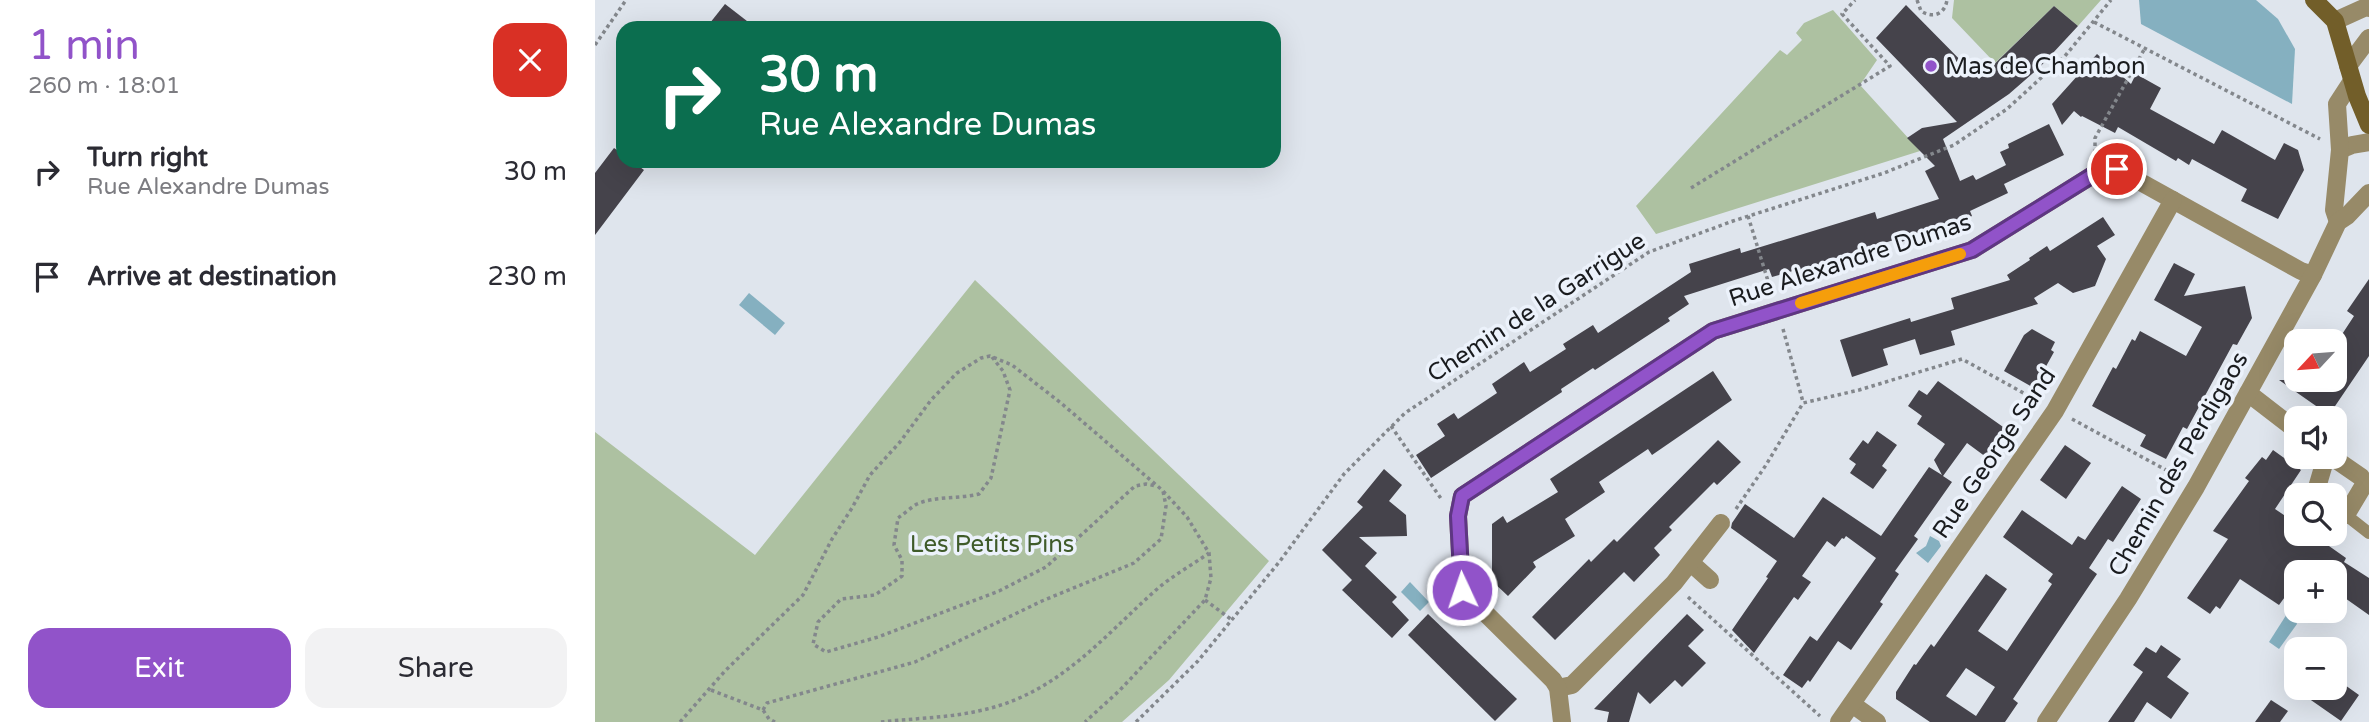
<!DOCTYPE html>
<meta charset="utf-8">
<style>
body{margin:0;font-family:"Varela Round",sans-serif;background:#f2f2f3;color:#2b2b33;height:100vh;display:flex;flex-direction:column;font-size:26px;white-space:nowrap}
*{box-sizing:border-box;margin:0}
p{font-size:23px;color:#7c7c81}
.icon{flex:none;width:38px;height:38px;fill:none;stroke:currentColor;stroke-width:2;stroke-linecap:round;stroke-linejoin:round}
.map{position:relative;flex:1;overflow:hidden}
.side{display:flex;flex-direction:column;background:#fff;width:595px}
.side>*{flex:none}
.top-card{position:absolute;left:21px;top:21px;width:665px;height:147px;border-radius:21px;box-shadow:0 7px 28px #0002;background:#0b6e4f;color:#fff;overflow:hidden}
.needle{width:46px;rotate:244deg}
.tools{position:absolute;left:1689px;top:329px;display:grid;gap:14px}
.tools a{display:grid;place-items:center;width:63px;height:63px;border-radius:14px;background:#fff;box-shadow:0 7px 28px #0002;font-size:35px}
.pin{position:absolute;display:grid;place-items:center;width:60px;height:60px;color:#fff;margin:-30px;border:4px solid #fff;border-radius:50%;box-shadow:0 2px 7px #0007}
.me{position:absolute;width:77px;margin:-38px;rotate:357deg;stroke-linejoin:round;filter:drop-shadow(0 0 5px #0008)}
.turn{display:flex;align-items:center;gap:24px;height:147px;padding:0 28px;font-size:32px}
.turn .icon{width:91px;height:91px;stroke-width:2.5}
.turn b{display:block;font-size:49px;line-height:60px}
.round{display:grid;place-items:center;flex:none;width:74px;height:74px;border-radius:21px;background:#f2f2f3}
.overview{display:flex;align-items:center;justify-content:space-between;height:119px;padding:0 28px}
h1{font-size:42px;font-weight:600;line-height:52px;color:#9153c9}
.action{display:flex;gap:14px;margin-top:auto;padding:14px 28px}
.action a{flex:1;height:80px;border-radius:21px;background:#9153c9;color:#fff;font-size:28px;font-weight:600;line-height:80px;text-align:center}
.action a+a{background:#f2f2f3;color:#2b2b33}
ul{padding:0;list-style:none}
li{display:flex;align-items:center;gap:21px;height:105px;padding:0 28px}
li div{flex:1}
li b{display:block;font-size:26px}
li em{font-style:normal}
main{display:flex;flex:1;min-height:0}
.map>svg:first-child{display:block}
.green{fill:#adc1a1}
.water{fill:#85b0c0}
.building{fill:#45434b;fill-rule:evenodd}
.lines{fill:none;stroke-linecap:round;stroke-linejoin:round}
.path{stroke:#83878c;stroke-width:3.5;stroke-dasharray:3.5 3.5;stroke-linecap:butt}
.lane{stroke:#978a68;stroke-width:12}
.street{stroke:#978a68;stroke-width:18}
.secondary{stroke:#725e29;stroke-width:18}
.route-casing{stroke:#5e3683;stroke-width:18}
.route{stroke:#9153c9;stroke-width:12}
.slow{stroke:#f59e0b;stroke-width:12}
.poi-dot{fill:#9153c9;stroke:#ecf2fb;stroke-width:2.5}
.labels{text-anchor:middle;stroke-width:7;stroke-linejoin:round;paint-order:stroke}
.poi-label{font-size:24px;fill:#1a1c1f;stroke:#ecf2fb;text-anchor:start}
.street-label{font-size:24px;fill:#1a1c1f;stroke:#ecf2fb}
.park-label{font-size:24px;fill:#3f5b2a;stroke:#ecf2fb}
</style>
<main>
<section class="side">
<div class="overview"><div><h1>1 min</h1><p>260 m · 18:01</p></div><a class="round" style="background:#d93025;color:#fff"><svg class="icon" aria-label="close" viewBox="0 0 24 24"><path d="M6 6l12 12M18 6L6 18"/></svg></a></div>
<ul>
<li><svg class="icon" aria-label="right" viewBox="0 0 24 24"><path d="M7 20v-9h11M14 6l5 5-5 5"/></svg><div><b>Turn right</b><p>Rue Alexandre Dumas</p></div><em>30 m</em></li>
<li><svg class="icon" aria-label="arrive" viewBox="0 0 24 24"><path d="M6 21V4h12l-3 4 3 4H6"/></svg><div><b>Arrive at destination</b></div><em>230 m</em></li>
</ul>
<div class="action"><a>Exit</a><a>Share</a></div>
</section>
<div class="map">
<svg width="1774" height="722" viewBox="0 0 1774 722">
<rect width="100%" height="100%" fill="#dfe5ed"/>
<g class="green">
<path d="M 1359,0 L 1506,0 L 1483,26 L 1459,6 L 1400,63 L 1357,18 Z"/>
<path d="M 1238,10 L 1282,60 L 1265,85 L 1325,151 L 1061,234 L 1041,206 L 1185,50 L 1192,55 L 1207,40 L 1201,33 L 1209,23 Z"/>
<path d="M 380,280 L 674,561 L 574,680 L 527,722 L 0,722 L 0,432 L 160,555 Z"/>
</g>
<g class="water">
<path d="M 1661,0 L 1683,19 L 1700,49 L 1697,104 L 1546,24 L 1544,0 Z"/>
<path d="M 154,293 L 190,323 L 180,335 L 144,305 Z"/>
<path d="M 1335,536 L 1344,541 L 1346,546 L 1333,563 L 1321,553 L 1331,546 Z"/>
<path d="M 815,582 L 834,602 L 825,611 L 806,592 Z"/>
<path d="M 1695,609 L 1702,624 L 1684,649 L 1674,642 Z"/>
</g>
<g class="building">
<path d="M 130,4 L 161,28 L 111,28 Z"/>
<path d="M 1311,5 L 1384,79 L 1459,6 L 1483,26 L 1444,68 L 1414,94 L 1348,139 L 1365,181 L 1378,175 L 1381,180 L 1411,165 L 1405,152 L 1414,148 L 1413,144 L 1454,124 L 1469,155 L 1409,184 L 1413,193 L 1375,211 L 1377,216 L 1353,227 L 1303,243 L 1302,239 L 1225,263 L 1226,267 L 1202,274 L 1201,270 L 1177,277 L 1174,269 L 1089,296 L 1094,304 L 1073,318 L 1075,321 L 1000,370 L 998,368 L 966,389 L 967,392 L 836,478 L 821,455 L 850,436 L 842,424 L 859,413 L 863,419 L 902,393 L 897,384 L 929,362 L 935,372 L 971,349 L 968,344 L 998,325 L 1003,333 L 1096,272 L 1094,264 L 1145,248 L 1146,253 L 1280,212 L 1282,219 L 1344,199 L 1330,171 L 1340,166 L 1312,138 L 1327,128 L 1362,122 L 1281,38 Z"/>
<path d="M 1502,54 L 1536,84 L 1541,74 L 1566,88 L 1555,109 L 1619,144 L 1627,130 L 1680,160 L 1689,143 L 1703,150 L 1709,170 L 1683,219 L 1646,201 L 1652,189 L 1597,159 L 1594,165 L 1583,158 L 1581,161 L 1523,127 L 1520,133 L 1487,116 L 1486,117 L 1479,111 L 1467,125 L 1457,104 Z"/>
<path d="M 19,148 L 28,154 L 28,161 L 37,161 L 49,170 L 0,235 L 0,173 Z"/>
<path d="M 1508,217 L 1520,235 L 1502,246 L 1511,259 L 1500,286 L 1478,293 L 1463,283 L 1439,298 L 1443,304 L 1356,331 L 1360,345 L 1325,355 L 1320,339 L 1288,349 L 1293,365 L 1257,377 L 1245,340 L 1315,318 L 1316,322 L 1359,309 L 1356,298 L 1415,280 L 1412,275 L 1435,260 L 1434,258 L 1452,246 L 1455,251 Z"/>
<path d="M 1579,263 L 1600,274 L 1589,296 L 1650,286 L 1657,318 L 1642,345 L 1638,344 L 1592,429 L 1588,427 L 1571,459 L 1545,446 L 1551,435 L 1497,406 L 1518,367 L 1521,369 L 1537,339 L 1540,341 L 1545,331 L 1591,356 L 1607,327 L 1559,300 Z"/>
<path d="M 1774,279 L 1774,356 L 1734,415 L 1684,380 L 1740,380 L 1740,345 L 1759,316 L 1752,311 Z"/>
<path d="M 1437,329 L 1460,342 L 1456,350 L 1459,352 L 1439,388 L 1409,371 L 1429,335 Z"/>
<path d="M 1118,371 L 1137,400 L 1057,455 L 1053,449 L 1004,482 L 1010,492 L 970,519 L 980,536 L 938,562 L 941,567 L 913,596 L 897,581 L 897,524 L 908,516 L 912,523 L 963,492 L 955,479 Z"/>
<path d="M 1343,381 L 1411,429 L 1391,457 L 1372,443 L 1348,476 L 1357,482 L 1319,536 L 1323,539 L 1300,571 L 1304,574 L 1285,602 L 1288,604 L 1256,650 L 1243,641 L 1215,682 L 1213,680 L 1207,688 L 1188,675 L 1215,636 L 1222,641 L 1281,558 L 1251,536 L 1249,539 L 1247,538 L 1240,547 L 1232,541 L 1207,576 L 1216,582 L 1203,600 L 1199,597 L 1159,653 L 1137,630 L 1173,578 L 1171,577 L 1182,561 L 1136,528 L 1137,523 L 1150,504 L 1199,538 L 1228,497 L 1286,536 L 1334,467 L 1347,475 L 1339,460 L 1350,444 L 1322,424 L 1327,416 L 1313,406 L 1324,390 L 1332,395 Z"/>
<path d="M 1282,431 L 1302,445 L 1287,466 L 1292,470 L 1278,489 L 1255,473 L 1261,464 L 1254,459 L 1268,440 L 1273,444 Z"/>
<path d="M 1123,440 L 1146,462 L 1122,485 L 1119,482 L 1074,527 L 1077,530 L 1059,548 L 1065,555 L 1039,582 L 1029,572 L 960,640 L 937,617 L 994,559 L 996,562 L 1019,539 L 1022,542 Z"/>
<path d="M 1470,445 L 1496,463 L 1471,499 L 1445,480 Z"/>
<path d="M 1678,450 L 1706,470 L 1680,509 L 1701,523 L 1701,534 L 1717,534 L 1751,558 L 1749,562 L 1774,578 L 1774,615 L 1740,591 L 1740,572 L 1701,572 L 1701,582 L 1684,605 L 1645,579 L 1625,609 L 1621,606 L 1615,614 L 1592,598 L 1633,539 L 1618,531 L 1654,481 L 1650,478 L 1667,457 L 1671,460 Z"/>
<path d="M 789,469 L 807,485 L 794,501 L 811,515 L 812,536 L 764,537 L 782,553 L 770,566 L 802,597 L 797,602 L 814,620 L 797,638 L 747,590 L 757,580 L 727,550 L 768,507 L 762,502 Z"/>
<path d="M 1527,486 L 1546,499 L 1518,542 L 1513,539 L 1494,568 L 1502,574 L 1418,699 L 1423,703 L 1410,722 L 1335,722 L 1301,699 L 1301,692 L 1319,664 L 1321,665 L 1336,644 L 1339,647 L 1391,574 L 1412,589 L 1383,631 L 1412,651 L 1457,584 L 1453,581 L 1458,574 L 1408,537 L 1427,510 L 1477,545 L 1483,536 L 1490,540 ZM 1371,668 L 1400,687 L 1381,716 L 1351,696 Z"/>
<path d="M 833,614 L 922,699 L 900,721 L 813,635 Z"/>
<path d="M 1092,614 L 1109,630 L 1093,646 L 1111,663 L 1087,687 L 1080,680 L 1055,704 L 1043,692 L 1034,722 L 1012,722 L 1014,712 L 999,709 Z"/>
<path d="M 1566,645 L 1586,659 L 1572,677 L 1594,693 L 1576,719 L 1552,702 L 1539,722 L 1513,722 L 1548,672 L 1538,665 L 1551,647 L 1561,653 Z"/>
<path d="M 1740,678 L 1764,695 L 1746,721 L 1713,698 L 1720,688 L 1740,688 Z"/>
<path d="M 1676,700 L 1693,711 L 1685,722 L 1660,722 Z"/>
</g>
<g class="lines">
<g class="path">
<path d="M 1322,0 L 1326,11 C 1338,19 1350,14 1352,0"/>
<path d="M 1499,22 L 1725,139"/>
<path d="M 0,45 L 31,0"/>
<path d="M 1500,153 L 1500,138 L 1550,48"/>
<path d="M 1096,188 L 1295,66 L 1247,14 L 1260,0"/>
<path d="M 1153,216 L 1177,294"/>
<path d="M 1188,329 L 1208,402"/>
<path d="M 397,357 L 408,371 L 415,390 L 396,478 L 384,494 C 364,499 340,496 322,504 C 315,508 309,514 303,518 L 299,545 L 307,560 L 307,576 L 280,595 L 246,599 L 223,622 L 218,644 L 231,652 L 283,637 L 404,591 L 451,567 L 540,486 L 551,484 L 561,486"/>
<path d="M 1477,419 L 1584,477"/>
<path d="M 796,426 L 847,500"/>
<path d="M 1141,509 L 1171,465 L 1208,403 L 1264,390 L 1367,359 L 1443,401"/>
<path d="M 1093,597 L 1225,716"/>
<path d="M 610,600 L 637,620"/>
<path d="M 116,690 L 168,710 L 174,719 L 180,722"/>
<path d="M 168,710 L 172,703 L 320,662 L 447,601 L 539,563 L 566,539 L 571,506 L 568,491"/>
<path d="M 85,722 L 130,671 L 208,595 L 237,539 L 257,508 L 275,475 L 305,442 L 336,400 L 362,373 L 386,358 L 395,356 L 417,365 L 466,403 L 567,490 L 592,517 L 614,553 L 616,578 L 610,600 L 524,691 L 490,722"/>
<path d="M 286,722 C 321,718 357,718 392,709 C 465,691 508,637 561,590 C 577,576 597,565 614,553"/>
<path d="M 541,722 L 603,661 L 685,561 L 749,474 L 810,413 L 1054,252 L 1138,221 L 1289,173 L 1359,145 L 1412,109 L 1470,56 L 1516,0"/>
</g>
<path class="lane" d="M 1751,515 L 1774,533"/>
<g class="street">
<path d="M 1740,21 L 1771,7 L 1774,8"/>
<path d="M 1753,66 L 1774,38"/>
<path d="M 1745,150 L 1757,145 L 1774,142"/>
<path d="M 1743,222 L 1739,210 L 1745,150 L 1742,104 L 1757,81"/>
<path d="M 1653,393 L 1701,430"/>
<path d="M 1737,457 L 1766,477 L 1770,483 L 1751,515 L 1740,508"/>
<path d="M 1723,495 L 1721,491 L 1731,457"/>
<path d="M 1096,563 L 1115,580"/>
<path d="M 963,688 L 977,685 L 1079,583 L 1126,523"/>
<path d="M 1257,704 L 1282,722"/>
<path d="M 967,722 L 963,688 L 958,680 L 867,590 L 863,516 L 867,496 L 1118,331 L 1377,250 L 1501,173 L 1522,169 L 1706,271 L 1718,275"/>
<path d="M 1244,722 L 1460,411 L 1578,200"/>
<path d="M 1451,722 L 1533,599 L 1601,487 L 1718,275 L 1743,222 L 1752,216 L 1774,193"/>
</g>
<path class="secondary" d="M 1719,0 L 1740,21 L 1762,96 L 1774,125"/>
</g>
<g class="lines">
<g class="route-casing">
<path id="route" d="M 867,590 L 863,516 L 867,496 L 1118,331 L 1377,250 L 1501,173 L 1522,169"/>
</g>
<use href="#route" class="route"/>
<path class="slow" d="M 1206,303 L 1365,254"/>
</g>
<circle class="poi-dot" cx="1336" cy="66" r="7"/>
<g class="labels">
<g class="poi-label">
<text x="1350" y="74">Mas de Chambon</text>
</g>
<g class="street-label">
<text transform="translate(1255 260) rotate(-18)" y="8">Rue Alexandre Dumas</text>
<text transform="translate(941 307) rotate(-33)" y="8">Chemin de la Garrigue</text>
<text transform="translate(1399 453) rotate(-56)" y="8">Rue George Sand</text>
<text transform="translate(1583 464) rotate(-60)" y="8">Chemin des Perdigaos</text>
</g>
<g class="park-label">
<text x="397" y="552">Les Petits Pins</text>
</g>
</g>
</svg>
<div class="tools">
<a><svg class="needle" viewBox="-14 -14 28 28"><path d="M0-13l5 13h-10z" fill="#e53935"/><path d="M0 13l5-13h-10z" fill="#7c7c81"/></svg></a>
<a><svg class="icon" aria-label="sound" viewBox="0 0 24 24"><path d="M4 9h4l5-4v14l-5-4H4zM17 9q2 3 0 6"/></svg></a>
<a><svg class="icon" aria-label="search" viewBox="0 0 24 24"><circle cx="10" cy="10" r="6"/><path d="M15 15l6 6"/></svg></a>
<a>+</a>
<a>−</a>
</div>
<div class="pin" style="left:1522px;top:169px;background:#d93025"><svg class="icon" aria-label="arrive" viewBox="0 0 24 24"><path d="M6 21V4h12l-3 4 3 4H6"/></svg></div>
<svg class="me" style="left:867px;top:590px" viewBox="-20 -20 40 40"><circle r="17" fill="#9153c9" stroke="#fff" stroke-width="3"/><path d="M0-11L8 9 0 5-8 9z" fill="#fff"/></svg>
<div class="top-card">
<div class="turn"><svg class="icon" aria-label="right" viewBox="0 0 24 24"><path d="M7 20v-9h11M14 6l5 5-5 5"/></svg><div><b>30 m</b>Rue Alexandre Dumas</div></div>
</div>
</div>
</main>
